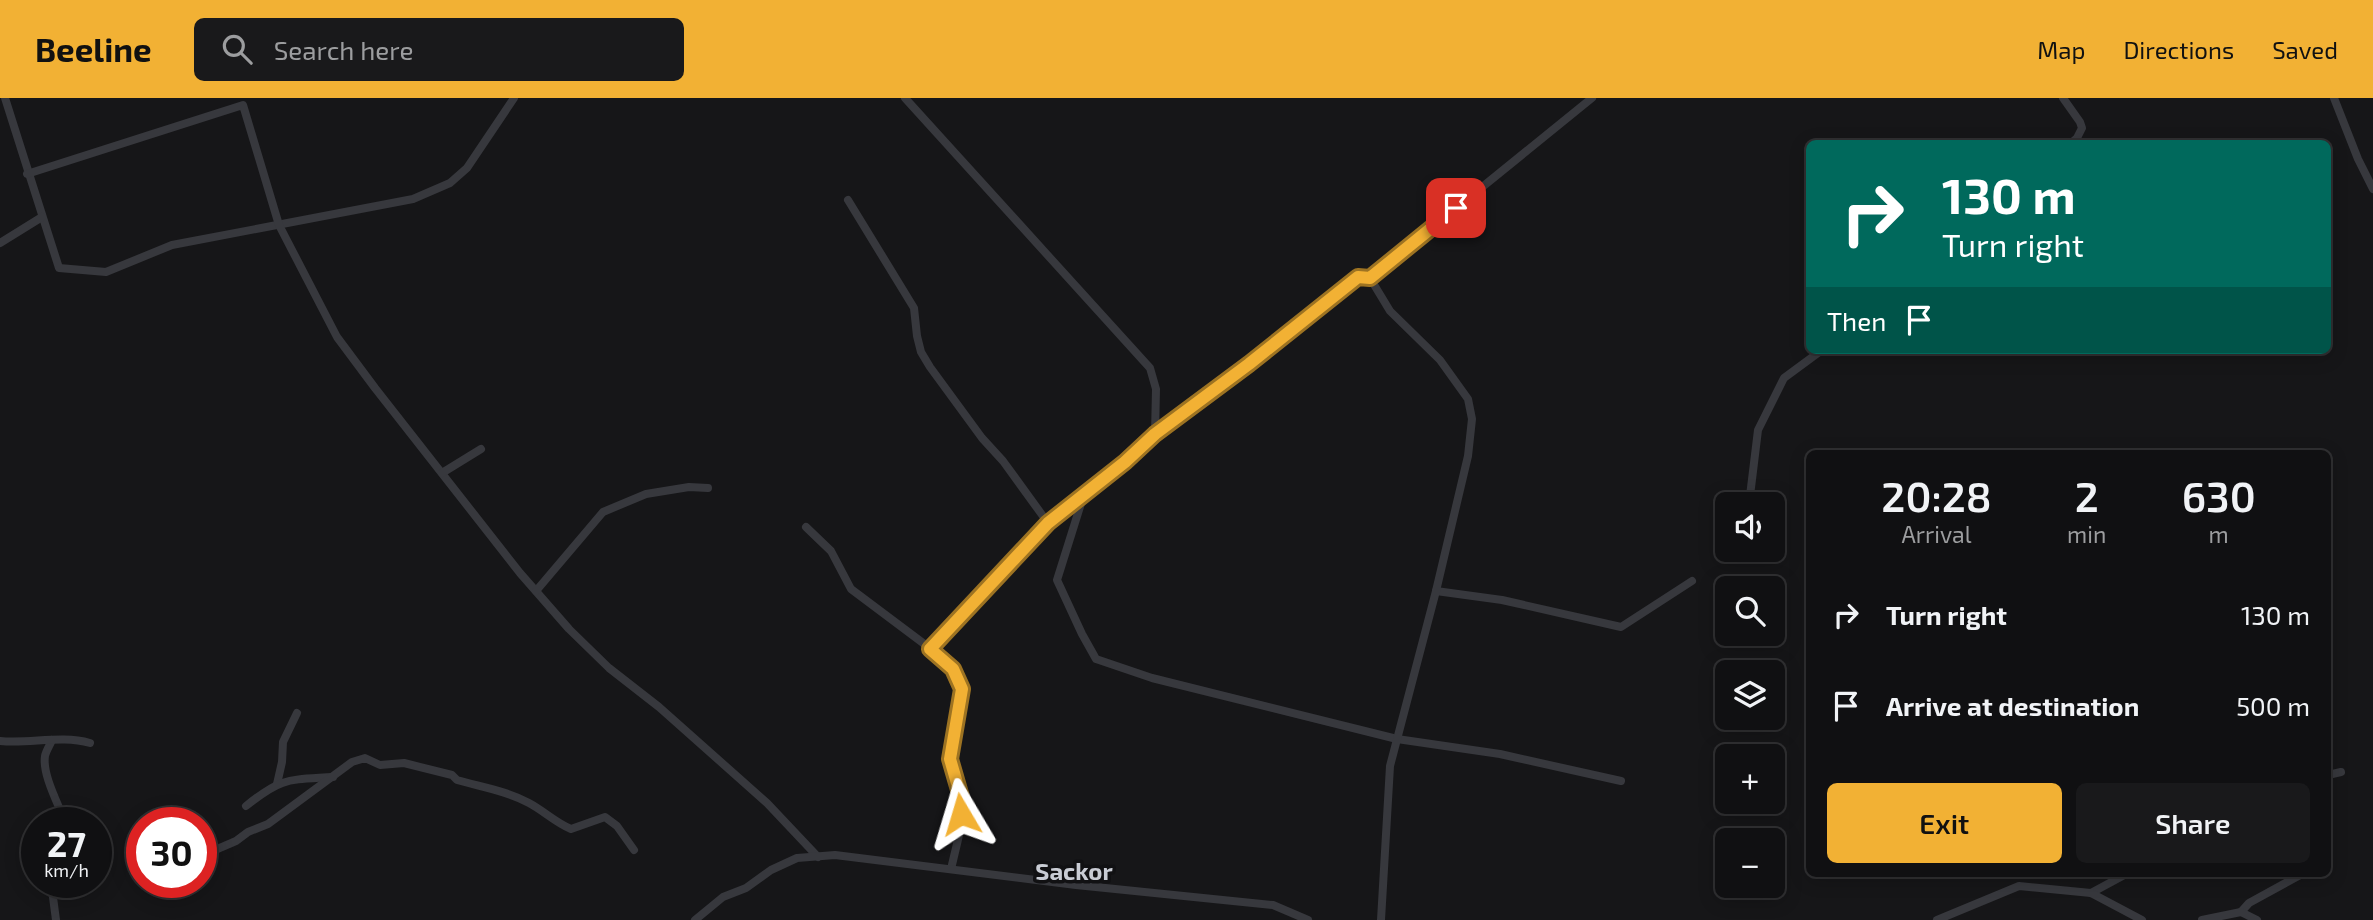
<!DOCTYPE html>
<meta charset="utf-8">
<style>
body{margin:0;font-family:"Exo 2",sans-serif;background:#19191b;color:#f1f3f6;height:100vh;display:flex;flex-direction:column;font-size:26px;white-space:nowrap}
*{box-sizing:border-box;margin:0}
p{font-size:23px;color:#9c9d9f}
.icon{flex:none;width:38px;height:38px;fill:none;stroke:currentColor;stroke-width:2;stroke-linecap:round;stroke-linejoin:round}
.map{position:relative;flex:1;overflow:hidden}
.panel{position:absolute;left:1806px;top:352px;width:525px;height:427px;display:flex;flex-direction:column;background:#101012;border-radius:10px;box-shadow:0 4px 18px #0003,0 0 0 2px #303032}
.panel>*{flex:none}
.banner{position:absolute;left:1806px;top:42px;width:525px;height:214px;border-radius:10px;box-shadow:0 4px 18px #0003,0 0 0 2px #303032;background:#00695c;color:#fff;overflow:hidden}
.tools{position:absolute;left:1715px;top:394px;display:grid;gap:14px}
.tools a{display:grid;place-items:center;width:70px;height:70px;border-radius:10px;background:#101012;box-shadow:0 4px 18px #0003,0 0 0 2px #303032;font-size:35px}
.speed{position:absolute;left:21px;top:709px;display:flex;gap:14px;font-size:35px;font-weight:700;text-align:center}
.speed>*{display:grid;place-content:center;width:91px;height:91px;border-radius:50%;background:#101012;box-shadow:0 4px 18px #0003,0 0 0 2px #303032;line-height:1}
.speed small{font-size:18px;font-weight:400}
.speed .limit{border:10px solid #d22;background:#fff;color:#111}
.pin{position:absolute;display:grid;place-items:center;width:60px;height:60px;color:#fff;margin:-30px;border-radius:14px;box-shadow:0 4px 10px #0006}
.me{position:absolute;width:77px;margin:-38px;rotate:353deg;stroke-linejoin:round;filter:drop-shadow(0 0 5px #0008)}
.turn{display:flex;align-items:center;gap:24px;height:147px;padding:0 21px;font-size:32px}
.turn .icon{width:91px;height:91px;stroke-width:2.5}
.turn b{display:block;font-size:49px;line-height:60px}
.then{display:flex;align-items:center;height:66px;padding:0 21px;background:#0003;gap:14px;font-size:26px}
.eta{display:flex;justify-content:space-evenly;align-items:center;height:119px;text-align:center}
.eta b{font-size:42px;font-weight:600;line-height:49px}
.button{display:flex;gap:14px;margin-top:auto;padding:14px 21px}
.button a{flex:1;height:80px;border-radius:10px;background:#f2b134;color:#111;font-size:28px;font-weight:600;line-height:80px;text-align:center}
.button a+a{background:#19191b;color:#f1f3f6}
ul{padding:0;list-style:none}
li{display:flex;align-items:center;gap:21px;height:91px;padding:0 21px}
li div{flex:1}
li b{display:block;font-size:26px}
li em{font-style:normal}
header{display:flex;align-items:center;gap:42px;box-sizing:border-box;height:98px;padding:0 35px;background:#f2b134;color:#111}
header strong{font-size:33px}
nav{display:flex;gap:38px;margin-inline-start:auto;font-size:24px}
.search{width:490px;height:63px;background:#19191b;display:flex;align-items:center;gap:18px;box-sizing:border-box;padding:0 24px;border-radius:10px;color:#9c9d9f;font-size:26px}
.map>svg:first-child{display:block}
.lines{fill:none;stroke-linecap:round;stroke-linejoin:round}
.minor{stroke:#37383d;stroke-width:8}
.route-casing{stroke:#9d7322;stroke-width:18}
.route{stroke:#f2b134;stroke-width:12}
.labels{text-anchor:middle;stroke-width:7;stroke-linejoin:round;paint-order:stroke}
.neighbourhood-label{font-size:24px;font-weight:bold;fill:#c9ccd4;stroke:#111113}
</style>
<header>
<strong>Beeline</strong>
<div class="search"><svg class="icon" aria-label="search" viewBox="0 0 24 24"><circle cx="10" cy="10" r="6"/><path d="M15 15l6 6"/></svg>Search here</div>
<nav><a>Map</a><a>Directions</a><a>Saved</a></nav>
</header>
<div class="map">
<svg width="2373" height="822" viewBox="0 0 2373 822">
<rect width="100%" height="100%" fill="#161618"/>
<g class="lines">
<g class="minor">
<path d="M 5,0 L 59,170 L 106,174 L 172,147 L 413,101 L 450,85 L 467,70 L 514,0"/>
<path d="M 905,0 L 1150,270 L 1156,291 L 1155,336"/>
<path d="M 2063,0 L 2080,24 L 2082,30 L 2077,40 L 2070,46"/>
<path d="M 2334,0 L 2358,61 L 2373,91"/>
<path d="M 27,76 L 243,7 L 279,127 L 337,239 L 375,290 L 520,475 L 569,531 L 609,570 L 659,609 L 767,705 L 818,759"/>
<path d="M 848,102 L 914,210 L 917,238 L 921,254 L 930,269 L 982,340 L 1003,363 L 1048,425"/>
<path d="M 0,145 L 42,119"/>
<path d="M 442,375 L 481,351"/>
<path d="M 1084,396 L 1057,482 L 1082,536 L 1096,561 L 1152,580 L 1397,641 L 1500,656 L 1621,683"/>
<path d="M 1749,406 L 1758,332 L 1784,280 L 1822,252"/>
<path d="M 806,429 L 831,453 L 851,491 L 931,551"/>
<path d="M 536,493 L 603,414 L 646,396 L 689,389 L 708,390"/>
<path d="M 1436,493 L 1502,502 L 1621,529 L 1692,483"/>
<path d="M 52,642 C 50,647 46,653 45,658 C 42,677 59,707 65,724"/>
<path d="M 0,643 C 30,646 61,637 90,645"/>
<path d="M 2328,677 L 2341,674"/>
<path d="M 277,686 L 282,664 L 283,644 L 297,615"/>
<path d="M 246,708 C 282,679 288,682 333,679"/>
<path d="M 215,752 L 236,743 L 248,734 L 268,726 L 352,664 L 365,660 L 380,667 L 404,665 L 452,677 L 457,682 C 481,689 507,693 529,705 C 544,713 556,725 571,731 L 605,719 L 617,728 L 634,752"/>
<path d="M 951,771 L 960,733 L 962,699 L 950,661 L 962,591 L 953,571 L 931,551 L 1048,425 L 1125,364 L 1155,336 L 1249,266 L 1358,179 L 1370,180"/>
<path d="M 51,784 L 56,822"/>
<path d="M 2091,795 L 2128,775"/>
<path d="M 2241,814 L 2249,805 L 2302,776"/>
<path d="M 695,822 L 723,799 L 746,790 L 771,772 L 797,760 L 835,757 L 1076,787 L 1273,807 L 1308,822"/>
<path d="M 1381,822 L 1390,668 L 1436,493 L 1468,358 L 1472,321 L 1468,301 L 1440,262 L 1390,213 L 1370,180 L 1592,0"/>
<path d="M 1937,822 L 2019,788 L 2091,795 L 2142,822"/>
<path d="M 2202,822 L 2241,814 L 2257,822"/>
</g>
</g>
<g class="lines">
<g class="route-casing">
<path id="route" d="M 961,716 L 961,699 L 950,661 L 962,591 L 953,571 L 930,551 L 1048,425 L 1125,364 L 1155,336 L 1249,266 L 1358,179 L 1370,180 L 1456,110"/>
</g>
<use href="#route" class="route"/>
</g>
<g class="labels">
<g class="neighbourhood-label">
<text x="1074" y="782">Sackor</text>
</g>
</g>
</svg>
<div class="tools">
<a><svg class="icon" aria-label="sound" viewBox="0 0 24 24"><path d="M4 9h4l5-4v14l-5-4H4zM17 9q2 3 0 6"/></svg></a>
<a><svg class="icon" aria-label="search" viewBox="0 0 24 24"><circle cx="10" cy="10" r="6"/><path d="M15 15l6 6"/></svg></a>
<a><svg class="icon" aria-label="layers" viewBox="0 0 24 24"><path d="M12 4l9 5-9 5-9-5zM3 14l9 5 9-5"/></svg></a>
<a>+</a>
<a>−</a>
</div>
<div class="speed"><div>27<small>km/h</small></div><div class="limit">30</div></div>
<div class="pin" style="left:1456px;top:110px;background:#d93025"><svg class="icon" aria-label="arrive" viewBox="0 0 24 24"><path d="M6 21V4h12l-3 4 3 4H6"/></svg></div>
<svg class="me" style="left:961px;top:716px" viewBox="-20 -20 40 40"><path d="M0-17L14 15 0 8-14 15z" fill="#f2b134" stroke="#fff" stroke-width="4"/></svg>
<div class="banner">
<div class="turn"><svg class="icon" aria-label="right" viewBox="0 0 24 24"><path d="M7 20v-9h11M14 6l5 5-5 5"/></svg><div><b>130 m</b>Turn right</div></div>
<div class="then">Then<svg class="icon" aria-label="arrive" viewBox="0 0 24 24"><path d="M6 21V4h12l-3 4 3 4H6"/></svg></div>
</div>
<section class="panel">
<div class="eta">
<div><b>20:28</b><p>Arrival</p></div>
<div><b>2</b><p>min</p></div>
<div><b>630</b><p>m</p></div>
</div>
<ul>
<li><svg class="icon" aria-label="right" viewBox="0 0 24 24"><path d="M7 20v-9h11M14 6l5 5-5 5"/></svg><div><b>Turn right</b></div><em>130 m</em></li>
<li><svg class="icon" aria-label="arrive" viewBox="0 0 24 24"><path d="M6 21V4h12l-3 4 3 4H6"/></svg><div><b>Arrive at destination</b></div><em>500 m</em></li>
</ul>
<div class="button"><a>Exit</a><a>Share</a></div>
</section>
</div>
